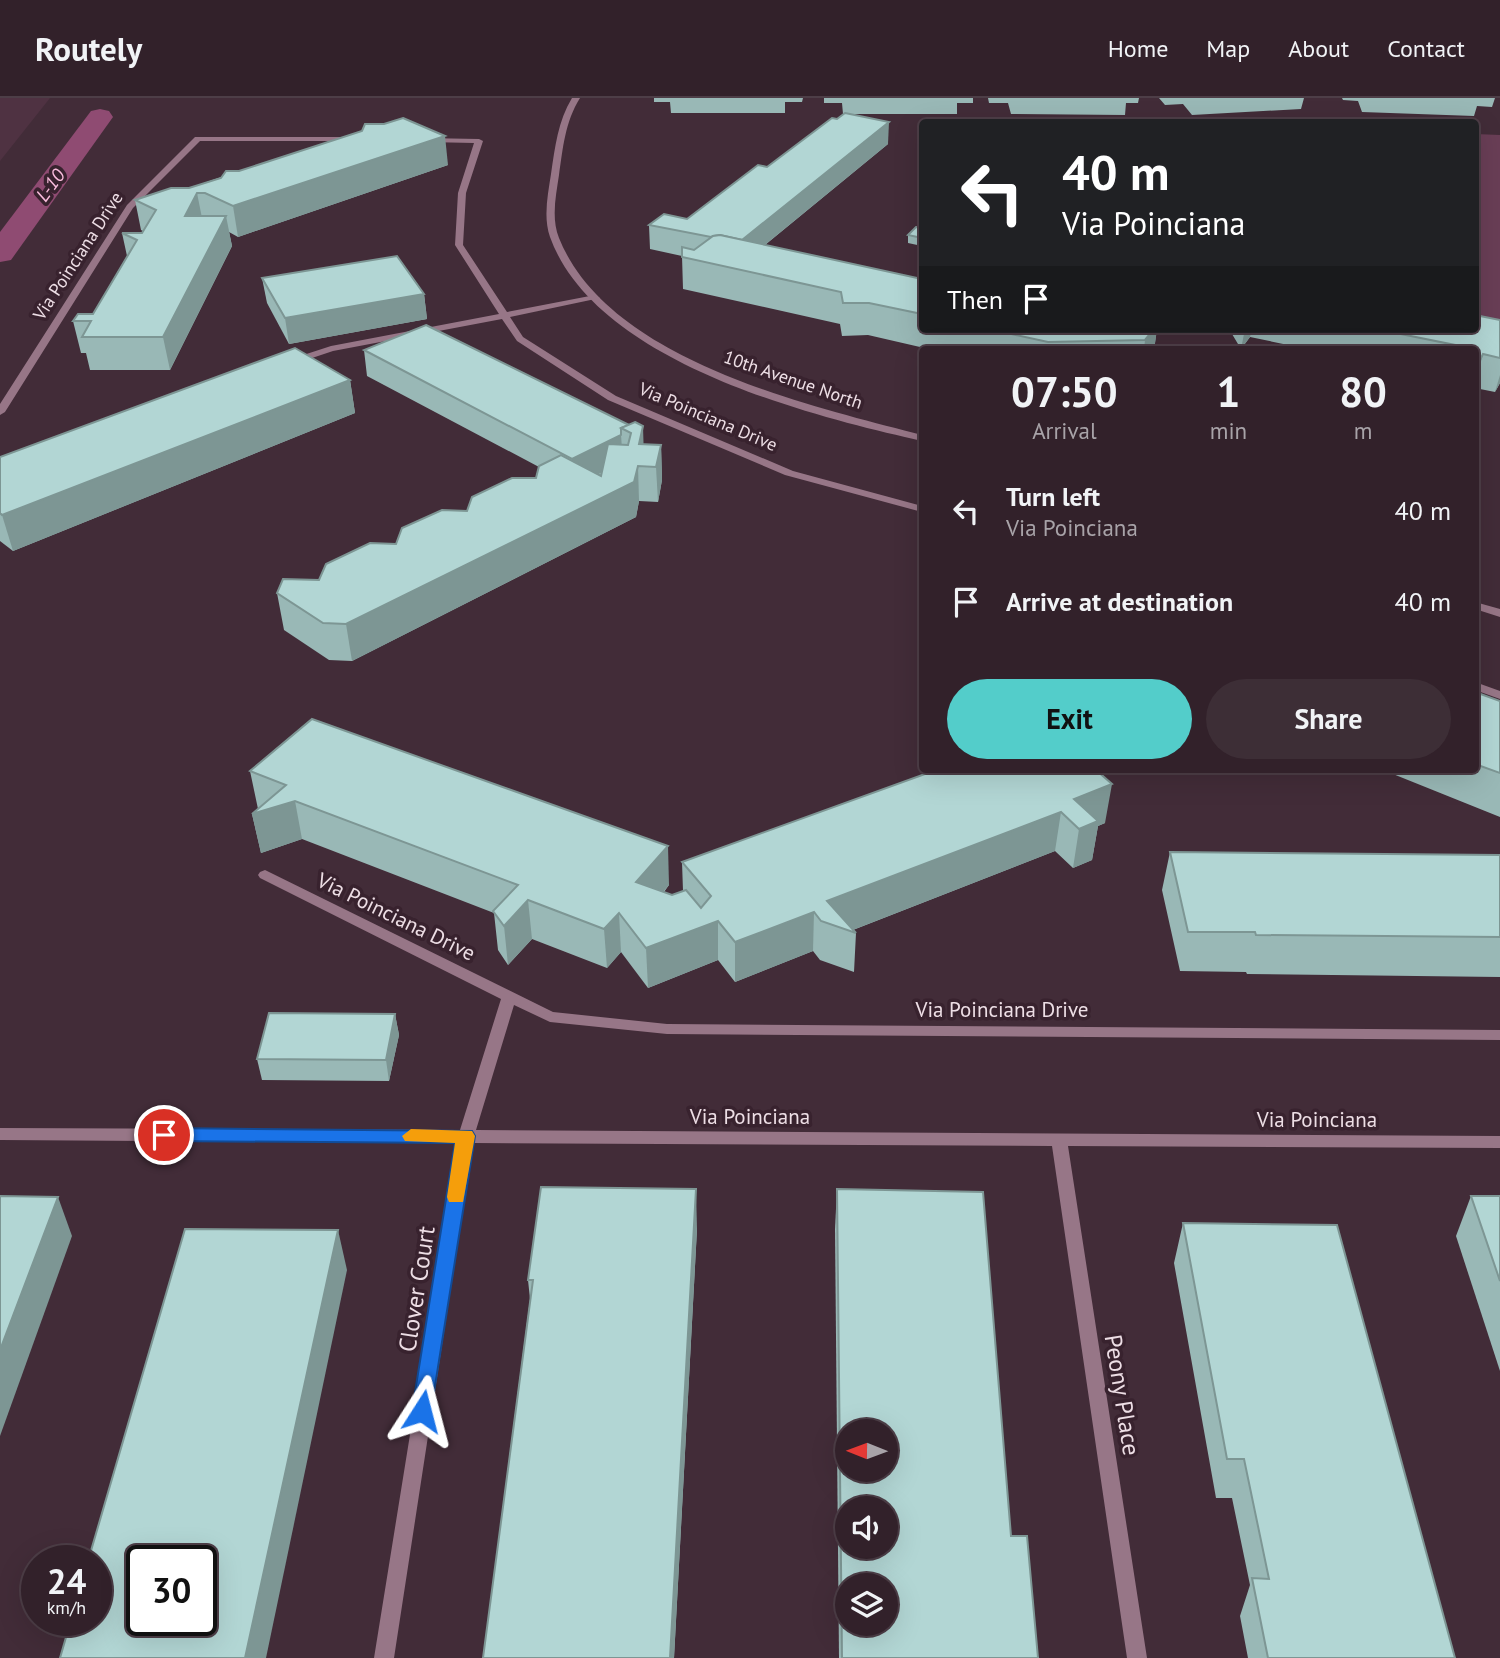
<!DOCTYPE html>
<style>
body{margin:0;font-family:"PT Sans",sans-serif;background:#3d2e36;color:#f1f3f6;height:100vh;display:flex;flex-direction:column;font-size:26px;white-space:nowrap}
*{box-sizing:border-box;margin:0}
p{font-size:23px;color:#a8a3a8}
.icon{flex:none;width:38px;height:38px;fill:none;stroke:currentColor;stroke-width:2;stroke-linecap:round;stroke-linejoin:round}
.map{position:relative;flex:1;overflow:hidden}
.side{position:absolute;left:919px;top:248px;width:560px;height:427px;display:flex;flex-direction:column;background:#32212a;border-radius:7px;box-shadow:0 7px 28px #0002,0 0 0 2px #4d3e47}
.side>*{flex:none}
.guide{position:absolute;left:919px;top:21px;width:560px;height:214px;border-radius:7px;box-shadow:0 7px 28px #0002,0 0 0 2px #4d3e47;background:#202124;color:#fff;overflow:hidden}
.needle{width:46px;rotate:271deg}
.buttons{position:absolute;left:835px;top:1321px;display:grid;gap:14px}
.buttons a{display:grid;place-items:center;width:63px;height:63px;border-radius:50%;background:#32212a;box-shadow:0 7px 28px #0002,0 0 0 2px #4d3e47;font-size:35px}
.speed{position:absolute;left:21px;top:1447px;display:flex;gap:14px;font-size:35px;font-weight:700;text-align:center}
.speed>*{display:grid;place-content:center;width:91px;height:91px;border-radius:50%;background:#32212a;box-shadow:0 7px 28px #0002,0 0 0 2px #4d3e47;line-height:1}
.speed small{font-size:18px;font-weight:400}
.speed .limit{border:4px solid #111;border-radius:10px;background:#fff;color:#111}
.pin{position:absolute;display:grid;place-items:center;width:60px;height:60px;color:#fff;margin:-30px;border:4px solid #fff;border-radius:50%;box-shadow:0 2px 7px #0007}
.me{position:absolute;width:77px;margin:-38px;rotate:9deg;stroke-linejoin:round;filter:drop-shadow(0 0 5px #0008)}
.turn{display:flex;align-items:center;gap:24px;height:147px;padding:0 28px;font-size:32px}
.turn .icon{width:91px;height:91px;stroke-width:2.5}
.turn b{display:block;font-size:49px;line-height:60px}
.then{display:flex;align-items:center;height:66px;padding:0 28px;background:#0003;gap:14px;font-size:26px}
.eta{display:flex;justify-content:space-evenly;align-items:center;height:119px;text-align:center}
.eta b{font-size:42px;font-weight:800;line-height:49px}
.cta{display:flex;gap:14px;margin-top:auto;padding:14px 28px}
.cta a{flex:1;height:80px;border-radius:42px;background:#53cdca;color:#111;font-size:28px;font-weight:800;line-height:80px;text-align:center}
.cta a+a{background:#3d2e36;color:#f1f3f6}
ul{padding:0;list-style:none}
li{display:flex;align-items:center;gap:21px;height:91px;padding:0 28px}
li div{flex:1}
li b{display:block;font-size:26px}
li em{font-style:normal}
header{display:flex;align-items:center;gap:42px;box-sizing:border-box;height:98px;padding:0 35px;background:#32212a;border-bottom:2px solid #4d3e47}
header strong{font-size:33px}
nav{display:flex;gap:38px;margin-inline-start:auto;font-size:24px}
.map>svg:first-child{display:block}
.built{fill:#4f3242}
.green{fill:#693e56}
.lines{fill:none;stroke-linecap:round;stroke-linejoin:round}
.canal{fill:#8f4b72;fill-rule:evenodd}
.minor{fill:#977687;fill-rule:evenodd}
.tertiary{fill:#977687;fill-rule:evenodd}
.wall{fill:#99b8b6}
.shaded-wall{fill:#7d9694}
.building{fill:#b2d6d4;stroke:#7d9694;stroke-width:2;fill-rule:evenodd}
.route{fill:#1a73e8;stroke:#114b97;stroke-width:2}
.slow{fill:#f59e0b}
.labels{text-anchor:middle;stroke-width:7;stroke-linejoin:round;paint-order:stroke}
.far-street-label{font-size:18px;fill:#eddee5;stroke:#38222e}
.far-water-label{font-size:19px;font-style:italic;fill:#f9bcdc;stroke:#38222e}
.street-label{font-size:21px;fill:#eddee5;stroke:#38222e}
.near-street-label{font-size:24px;fill:#eddee5;stroke:#38222e}
</style>
<header>
<strong>Routely</strong>
<nav><a>Home</a><a>Map</a><a>About</a><a>Contact</a></nav>
</header>
<div class="map">
<svg width="1500" height="1560" viewBox="0 0 1500 1560">
<rect width="100%" height="100%" fill="#422c38"/>
<path class="built" d="M 0,0 L 50,0 L 0,63 Z"/>
<path class="green" d="M 1475,36 L 1500,37 L 1500,252 L 1475,231 Z"/>
<g class="lines">
<path class="canal" d="M 100,11 L 109,13 L 113,19 L 11,162 L 0,164 L 0,134 L 91,13 Z"/>
<g class="minor">
<path d="M 195,39 L 354,39 L 358,41 L 354,43 L 200,43 L 133,110 L 5,314 L 0,317 L 0,306 L 127,107 Z"/>
<path d="M 424,40 L 479,41 L 483,43 L 466,95 L 463,147 L 507,214 L 595,197 L 600,200 L 510,219 L 523,239 L 616,298 L 793,373 L 922,408 L 922,414 L 785,377 L 608,302 L 517,243 L 502,221 L 333,253 L 294,266 L 288,266 L 288,262 L 331,248 L 499,216 L 455,147 L 458,95 L 474,45 L 427,44 L 424,44 Z"/>
<path d="M 1475,584 L 1500,593 L 1500,601 L 1475,592 Z"/>
<path d="M 265,772 L 553,914 L 667,926 L 1500,932 L 1500,942 L 667,936 L 550,924 L 514,907 L 476,1032 L 1500,1038 L 1500,1050 L 1068,1048 L 1147,1560 L 1127,1560 L 1052,1048 L 473,1045 L 394,1560 L 374,1560 L 457,1045 L 0,1042 L 0,1030 L 460,1032 L 501,901 L 260,780 L 258,777 L 260,774 Z"/>
</g>
<g class="tertiary">
<path d="M 572,0 L 580,0 C 565,24 563,50 559,77 C 556,97 551,120 559,140 C 608,262 807,307 922,337 L 922,343 C 806,317 595,263 550,139 C 543,119 548,96 551,76 C 555,49 558,23 572,0 Z"/>
<path d="M 1475,504 L 1500,511 L 1500,519 L 1475,511 Z"/>
</g>
</g>
<g class="wall">
<path d="M 654,0 L 803,0 L 802,4 L 785,4 L 785,15 L 671,15 L 670,4 L 654,4 Z"/>
<path d="M 824,0 L 973,0 L 973,5 L 957,5 L 957,16 L 845,16 L 888,46 L 765,147 L 922,181 L 922,231 L 1157,231 L 1154,252 L 933,252 L 868,237 L 842,238 L 840,226 L 683,191 L 682,158 L 650,151 L 649,127 L 687,121 L 767,69 L 844,16 L 843,16 L 842,5 L 824,5 Z"/>
<path d="M 988,0 L 1139,0 L 1138,5 L 1126,5 L 1125,17 L 1011,16 L 1008,5 L 989,5 Z"/>
<path d="M 1159,0 L 1304,0 L 1301,11 L 1192,17 L 1183,6 L 1165,7 Z"/>
<path d="M 1342,0 L 1495,0 L 1492,9 L 1477,8 L 1474,18 L 1362,14 L 1358,3 L 1343,2 Z"/>
<path d="M 384,26 L 448,67 L 238,139 L 229,134 L 232,148 L 170,272 L 90,272 L 86,255 L 81,255 L 73,223 L 93,216 L 127,158 L 122,135 L 142,135 L 143,133 L 141,132 L 135,102 L 189,90 L 239,73 Z"/>
<path d="M 922,130 L 922,148 L 908,145 L 908,137 Z"/>
<path d="M 262,180 L 424,196 L 427,221 L 289,246 L 267,205 Z"/>
<path d="M 1500,222 L 1500,285 L 1495,294 L 1475,290 L 1475,252 L 1312,252 L 1250,239 L 1241,251 L 1229,231 L 1475,231 Z"/>
<path d="M 364,252 L 629,327 L 644,347 L 661,347 L 662,382 L 658,404 L 639,403 L 636,419 L 352,563 L 329,562 L 284,532 L 277,495 L 319,482 L 536,380 L 539,369 L 367,278 Z"/>
<path d="M 350,282 L 355,315 L 13,453 L 0,443 L 0,359 Z"/>
<path d="M 1475,594 L 1500,603 L 1500,719 L 1383,672 L 1475,672 Z"/>
<path d="M 936,672 L 1105,725 L 1098,728 L 1092,762 L 1073,770 L 1055,753 L 853,832 L 856,835 L 854,874 L 820,862 L 813,853 L 735,884 L 718,862 L 648,890 L 621,854 L 607,870 L 532,841 L 508,867 L 498,852 L 494,815 L 302,741 L 261,755 L 252,716 L 258,711 L 250,673 L 669,787 L 664,794 L 672,797 L 683,793 L 682,764 Z"/>
<path d="M 1170,754 L 1500,757 L 1500,879 L 1247,876 L 1246,874 L 1180,873 L 1162,792 Z"/>
<path d="M 395,916 L 399,937 L 389,983 L 262,982 L 257,961 Z"/>
<path d="M 837,1091 L 1011,1438 L 1038,1560 L 839,1560 L 835,1131 Z"/>
<path d="M 1471,1098 L 1500,1098 L 1500,1273 L 1456,1138 Z"/>
<path d="M 1183,1125 L 1455,1560 L 1248,1560 L 1240,1518 L 1250,1487 L 1232,1400 L 1216,1400 L 1174,1165 Z"/>
<path d="M 697,1131 L 674,1560 L 483,1560 L 530,1201 L 528,1182 Z"/>
</g>
<g class="shaded-wall">
<path d="M 889,24 L 888,46 L 739,168 L 739,144 Z"/>
<path d="M 445,38 L 448,67 L 238,139 L 233,108 Z"/>
<path d="M 197,95 L 203,125 L 185,118 Z"/>
<path d="M 226,118 L 232,148 L 170,272 L 163,239 Z"/>
<path d="M 424,196 L 427,221 L 289,246 L 285,220 Z"/>
<path d="M 1140,231 L 1157,231 L 1154,252 L 1144,252 L 1145,242 Z"/>
<path d="M 1245,231 L 1252,231 L 1250,239 L 1241,251 Z"/>
<path d="M 1483,256 L 1475,286 L 1476,270 Z"/>
<path d="M 1500,277 L 1500,285 L 1495,294 Z"/>
<path d="M 350,282 L 355,315 L 13,453 L 2,417 Z"/>
<path d="M 643,328 L 644,362 L 639,346 Z"/>
<path d="M 621,337 L 623,364 L 574,388 L 572,361 Z"/>
<path d="M 661,347 L 662,382 L 658,404 L 656,369 Z"/>
<path d="M 638,368 L 639,403 L 636,419 L 352,563 L 346,526 Z"/>
<path d="M 1112,686 L 1105,725 L 1098,728 L 1092,762 L 1073,770 L 1079,731 L 1074,701 Z"/>
<path d="M 295,703 L 302,741 L 261,755 L 252,716 Z"/>
<path d="M 1061,714 L 1055,753 L 850,833 L 827,803 Z"/>
<path d="M 668,748 L 669,787 L 638,823 L 636,784 Z"/>
<path d="M 528,802 L 532,841 L 508,867 L 504,828 Z"/>
<path d="M 814,814 L 813,853 L 735,884 L 735,844 Z"/>
<path d="M 619,815 L 621,854 L 607,870 L 604,831 Z"/>
<path d="M 718,823 L 718,862 L 648,890 L 646,850 Z"/>
<path d="M 395,916 L 399,937 L 389,983 L 386,962 Z"/>
<path d="M 696,1091 L 697,1131 L 674,1560 L 670,1560 Z"/>
<path d="M 58,1099 L 72,1138 L 0,1338 L 0,1252 Z"/>
<path d="M 338,1132 L 347,1172 L 266,1560 L 245,1560 Z"/>
</g>
<g class="building">
<path d="M 845,15 L 889,24 L 742,142 L 720,137 L 713,138 L 711,139 L 649,127 L 664,116 L 687,121 L 758,67 L 767,69 L 832,20 L 837,21 Z"/>
<path d="M 403,20 L 445,38 L 233,108 L 205,95 L 197,95 L 185,118 L 226,118 L 163,239 L 82,239 L 91,223 L 73,223 L 78,216 L 93,216 L 137,142 L 122,135 L 142,135 L 156,112 L 135,102 L 171,90 L 189,90 L 221,80 L 226,73 L 239,73 L 362,33 L 365,26 L 384,26 Z"/>
<path d="M 916,129 L 922,130 L 922,140 L 908,137 Z"/>
<path d="M 720,137 L 922,181 L 922,216 L 869,205 L 843,205 L 841,194 L 682,159 L 682,149 L 694,152 L 713,138 Z"/>
<path d="M 397,158 L 424,196 L 285,220 L 262,180 Z"/>
<path d="M 1475,217 L 1500,222 L 1500,260 L 1483,256 L 1476,270 L 1475,252 L 1462,252 L 1460,248 L 1376,231 L 1475,231 Z"/>
<path d="M 426,227 L 629,327 L 621,330 L 621,337 L 572,361 L 364,252 Z"/>
<path d="M 988,231 L 1154,231 L 1145,242 L 1048,244 Z"/>
<path d="M 295,250 L 350,282 L 2,417 L 0,415 L 0,359 Z"/>
<path d="M 635,324 L 643,328 L 639,346 L 661,347 L 656,369 L 638,368 L 634,384 L 346,526 L 323,525 L 277,495 L 283,481 L 319,482 L 326,466 L 370,445 L 396,446 L 402,430 L 442,412 L 467,413 L 472,399 L 512,380 L 536,380 L 539,368 L 561,357 L 601,378 L 608,346 L 628,347 L 631,335 L 621,330 Z"/>
<path d="M 1475,594 L 1500,603 L 1500,675 L 1475,666 Z"/>
<path d="M 312,621 L 668,748 L 636,784 L 672,797 L 686,792 L 701,810 L 711,798 L 682,764 L 936,672 L 1096,672 L 1112,686 L 1074,701 L 1098,723 L 1079,731 L 1061,714 L 827,803 L 856,835 L 821,823 L 814,814 L 735,844 L 718,823 L 646,850 L 619,815 L 604,831 L 528,802 L 504,828 L 493,813 L 518,787 L 295,703 L 252,716 L 286,687 L 250,673 Z"/>
<path d="M 1170,754 L 1500,757 L 1500,839 L 1256,837 L 1255,834 L 1188,834 Z"/>
<path d="M 269,915 L 395,916 L 386,962 L 257,961 Z"/>
<path d="M 541,1089 L 696,1091 L 670,1560 L 483,1560 L 533,1182 L 528,1182 Z"/>
<path d="M 837,1091 L 983,1094 L 1011,1438 L 1027,1438 L 1038,1560 L 842,1560 ZM 847,1334 L 886,1334 L 886,1372 L 847,1372 ZM 847,1410 L 886,1410 L 886,1449 L 847,1449 ZM 847,1488 L 886,1488 L 886,1526 L 847,1526 Z"/>
<path d="M 0,1098 L 58,1099 L 0,1252 Z"/>
<path d="M 1471,1098 L 1500,1098 L 1500,1183 Z"/>
<path d="M 1183,1125 L 1337,1127 L 1455,1560 L 1268,1560 L 1252,1480 L 1269,1481 L 1244,1361 L 1227,1361 Z"/>
<path d="M 185,1131 L 338,1132 L 245,1560 L 60,1560 L 71,1522 L 96,1522 L 96,1463 L 88,1463 ZM 142,1463 L 201,1463 L 201,1522 L 142,1522 Z"/>
</g>
<path class="route" d="M 164,1030 L 472,1033 L 475,1038 L 430,1319 L 422,1322 L 415,1319 L 412,1313 L 455,1045 L 164,1043 L 155,1037 Z"/>
<path class="slow" d="M 411,1031 L 472,1033 L 475,1038 L 463,1104 L 449,1104 L 447,1099 L 455,1045 L 405,1043 L 402,1038 Z"/>
<g class="labels">
<g class="far-street-label">
<text transform="translate(78 158) rotate(-57)" y="6">Via Poinciana Drive</text>
<text transform="translate(793 282) rotate(19)" y="6">10th Avenue North</text>
<text transform="translate(708 319) rotate(23)" y="6">Via Poinciana Drive</text>
</g>
<g class="far-water-label">
<text transform="translate(50 87) rotate(-54)" y="7">L-10</text>
</g>
<g class="street-label">
<text transform="translate(396 819) rotate(26)" y="7">Via Poinciana Drive</text>
<text x="1002" y="919">Via Poinciana Drive</text>
<text x="750" y="1026">Via Poinciana</text>
<text x="1317" y="1029">Via Poinciana</text>
</g>
<g class="near-street-label">
<text transform="translate(417 1191) rotate(-81)" y="8">Clover Court</text>
<text transform="translate(1122 1297) rotate(81)" y="8">Peony Place</text>
</g>
</g>
</svg>
<div class="buttons">
<a><svg class="needle" viewBox="-14 -14 28 28"><path d="M0-13l5 13h-10z" fill="#e53935"/><path d="M0 13l5-13h-10z" fill="#a8a3a8"/></svg></a>
<a><svg class="icon" aria-label="sound" viewBox="0 0 24 24"><path d="M4 9h4l5-4v14l-5-4H4zM17 9q2 3 0 6"/></svg></a>
<a><svg class="icon" aria-label="layers" viewBox="0 0 24 24"><path d="M12 4l9 5-9 5-9-5zM3 14l9 5 9-5"/></svg></a>
</div>
<div class="speed"><div>24<small>km/h</small></div><div class="limit">30</div></div>
<div class="pin" style="left:164px;top:1037px;background:#d93025"><svg class="icon" aria-label="arrive" viewBox="0 0 24 24"><path d="M6 21V4h12l-3 4 3 4H6"/></svg></div>
<svg class="me" style="left:422px;top:1313px" viewBox="-20 -20 40 40"><path d="M0-17L14 15 0 8-14 15z" fill="#1a73e8" stroke="#fff" stroke-width="4"/></svg>
<div class="guide">
<div class="turn"><svg class="icon" aria-label="left" viewBox="0 0 24 24"><path d="M17 20v-9H6M10 6l-5 5 5 5"/></svg><div><b>40 m</b>Via Poinciana</div></div>
<div class="then">Then<svg class="icon" aria-label="arrive" viewBox="0 0 24 24"><path d="M6 21V4h12l-3 4 3 4H6"/></svg></div>
</div>
<section class="side">
<div class="eta">
<div><b>07:50</b><p>Arrival</p></div>
<div><b>1</b><p>min</p></div>
<div><b>80</b><p>m</p></div>
</div>
<ul>
<li><svg class="icon" aria-label="left" viewBox="0 0 24 24"><path d="M17 20v-9H6M10 6l-5 5 5 5"/></svg><div><b>Turn left</b><p>Via Poinciana</p></div><em>40 m</em></li>
<li><svg class="icon" aria-label="arrive" viewBox="0 0 24 24"><path d="M6 21V4h12l-3 4 3 4H6"/></svg><div><b>Arrive at destination</b></div><em>40 m</em></li>
</ul>
<div class="cta"><a>Exit</a><a>Share</a></div>
</section>
</div>
